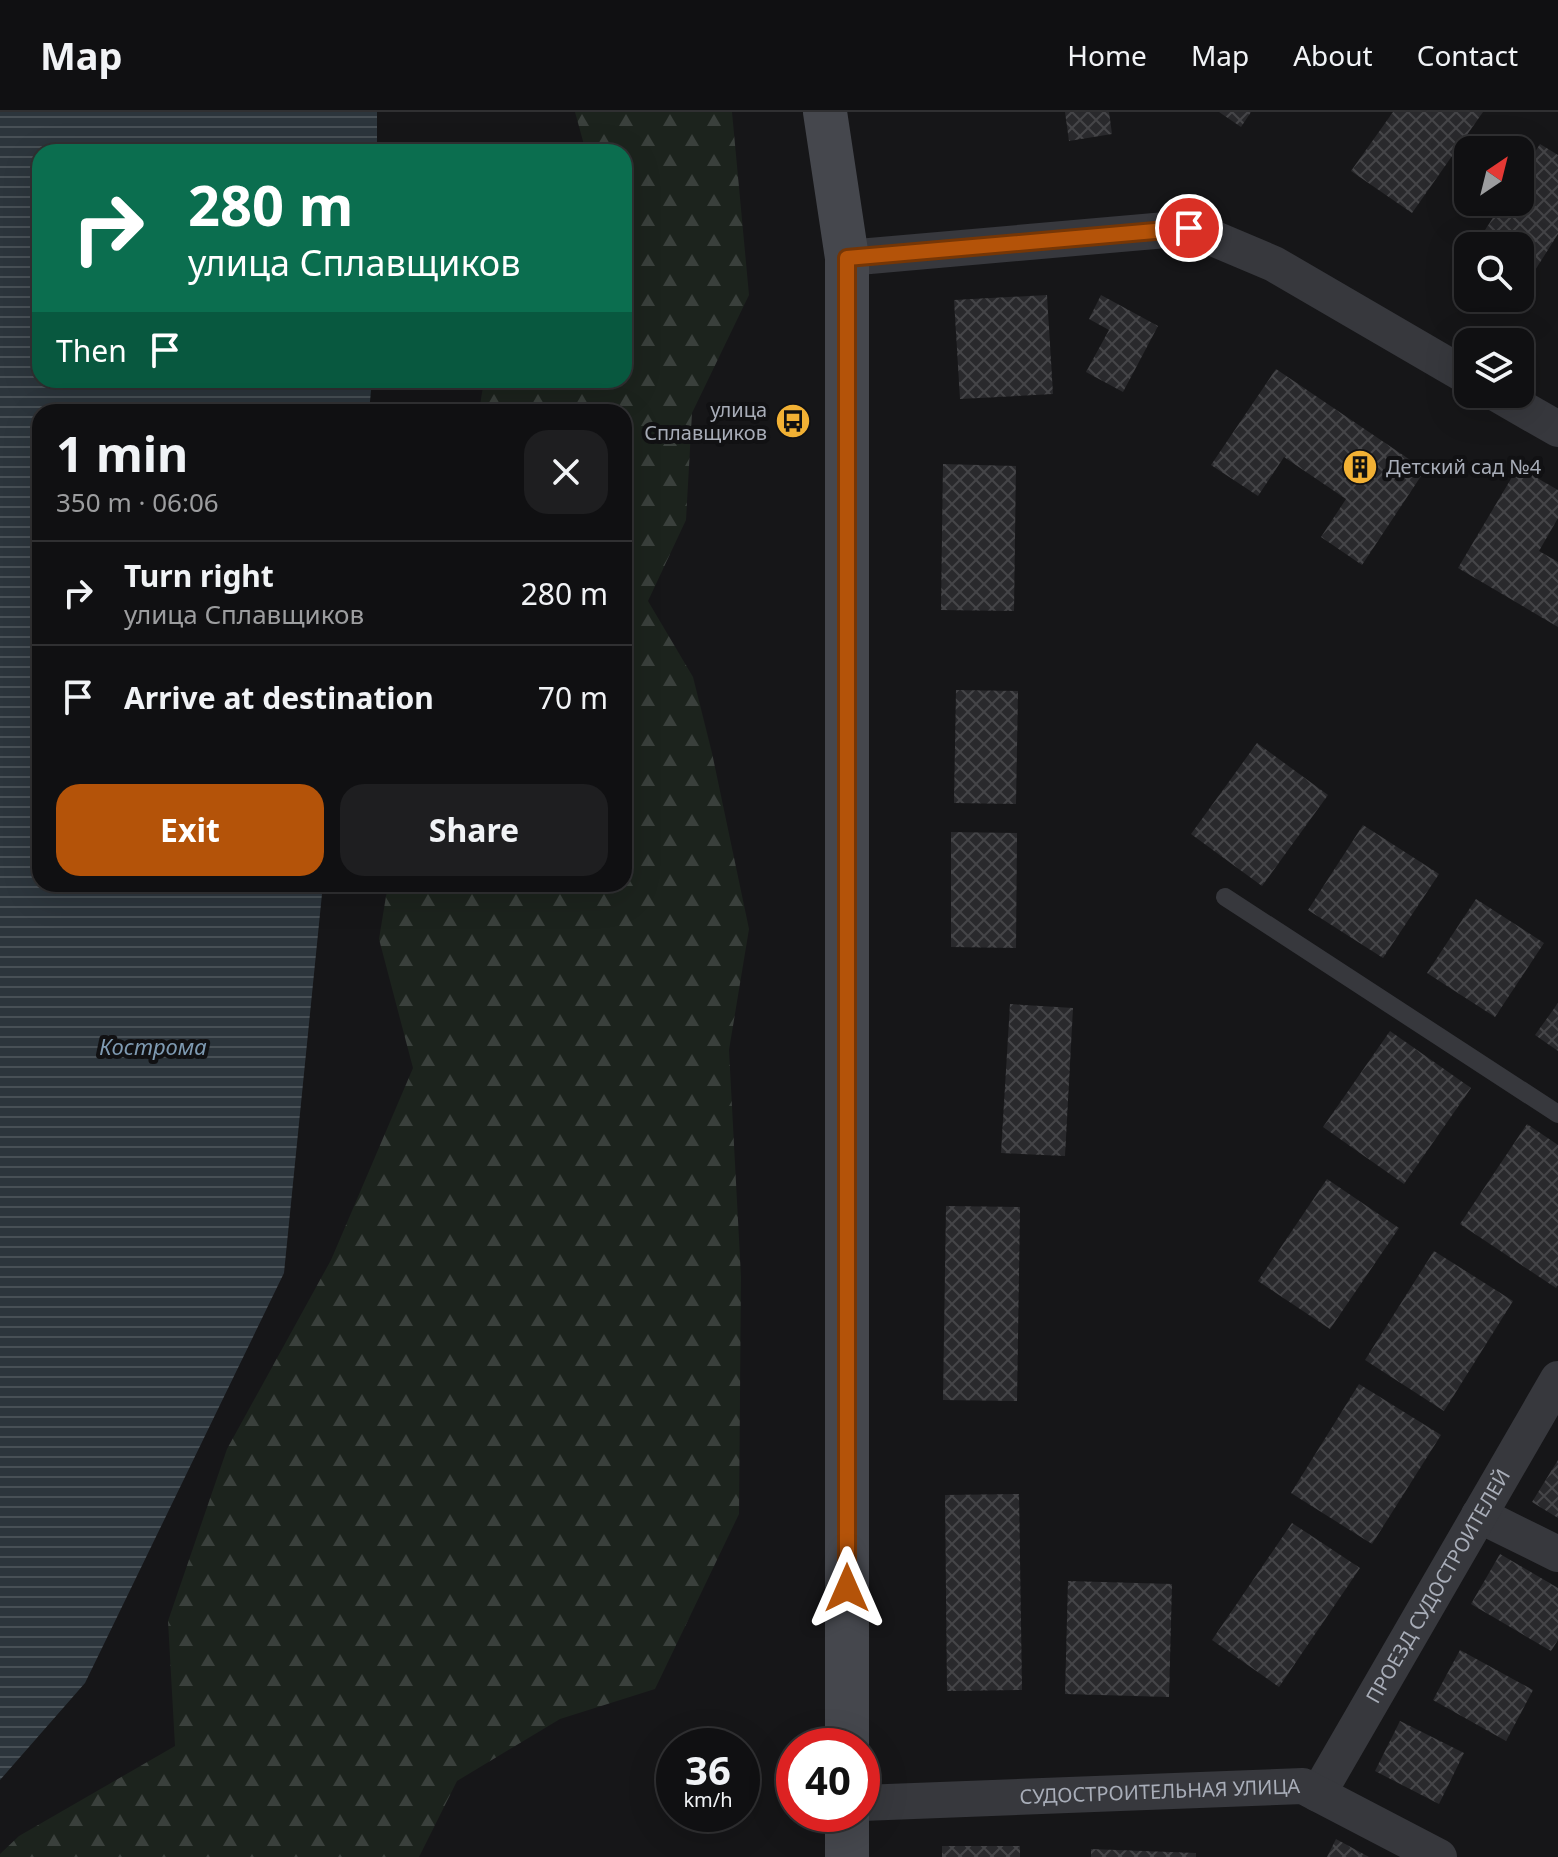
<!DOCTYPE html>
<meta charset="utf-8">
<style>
body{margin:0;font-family:"Noto Sans",sans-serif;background:#1e1e20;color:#f1f3f6;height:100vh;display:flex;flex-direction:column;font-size:30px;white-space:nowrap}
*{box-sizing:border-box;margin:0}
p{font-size:26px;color:#9c9d9f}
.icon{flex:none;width:44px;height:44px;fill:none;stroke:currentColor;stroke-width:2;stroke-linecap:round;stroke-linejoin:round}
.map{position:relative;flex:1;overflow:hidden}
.drawer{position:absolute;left:32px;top:292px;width:600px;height:488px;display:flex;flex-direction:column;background:#101012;border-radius:24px;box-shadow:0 8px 32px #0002,0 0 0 2px #303032}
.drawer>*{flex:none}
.banner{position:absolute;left:32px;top:32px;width:600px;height:244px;border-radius:24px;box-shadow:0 8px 32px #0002,0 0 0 2px #303032;background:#0b6e4f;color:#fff;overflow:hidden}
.needle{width:52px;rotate:35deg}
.buttons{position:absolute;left:1454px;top:24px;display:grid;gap:16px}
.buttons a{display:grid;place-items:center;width:80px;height:80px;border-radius:16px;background:#101012;box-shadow:0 8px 32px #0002,0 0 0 2px #303032;font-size:40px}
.speed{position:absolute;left:656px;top:1616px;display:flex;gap:16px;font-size:40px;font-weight:700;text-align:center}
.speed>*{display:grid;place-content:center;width:104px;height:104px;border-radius:50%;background:#101012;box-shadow:0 8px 32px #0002,0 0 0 2px #303032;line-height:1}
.speed small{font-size:20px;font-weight:400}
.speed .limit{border:12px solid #d22;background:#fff;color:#111}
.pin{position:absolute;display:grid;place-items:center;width:68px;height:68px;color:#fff;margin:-34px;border:4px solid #fff;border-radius:50%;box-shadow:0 2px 8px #0007}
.me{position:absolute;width:88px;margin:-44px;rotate:0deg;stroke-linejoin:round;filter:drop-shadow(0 0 6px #0008)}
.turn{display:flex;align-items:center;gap:28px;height:168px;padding:0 24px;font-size:36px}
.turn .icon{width:104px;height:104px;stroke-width:2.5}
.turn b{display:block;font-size:56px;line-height:68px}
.then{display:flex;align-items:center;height:76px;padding:0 24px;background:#0003;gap:16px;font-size:30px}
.round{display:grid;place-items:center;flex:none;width:84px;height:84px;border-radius:24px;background:#1e1e20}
.head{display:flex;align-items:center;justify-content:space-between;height:136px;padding:0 24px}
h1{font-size:48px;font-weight:700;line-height:60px}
.action{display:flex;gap:16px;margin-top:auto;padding:16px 24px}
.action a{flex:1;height:92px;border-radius:24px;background:#b45309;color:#fff;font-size:32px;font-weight:700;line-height:92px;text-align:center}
.action a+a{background:#1e1e20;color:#f1f3f6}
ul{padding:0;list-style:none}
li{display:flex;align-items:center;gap:24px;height:104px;padding:0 24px;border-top:2px solid #303032}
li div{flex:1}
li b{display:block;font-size:30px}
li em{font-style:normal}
header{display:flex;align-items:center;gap:48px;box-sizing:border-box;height:112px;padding:0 40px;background:#101012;border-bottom:2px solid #303032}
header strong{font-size:38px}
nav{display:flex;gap:44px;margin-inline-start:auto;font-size:28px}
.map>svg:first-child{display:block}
.forest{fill:url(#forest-firs)}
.water{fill:url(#water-rules)}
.building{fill:url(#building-cross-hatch)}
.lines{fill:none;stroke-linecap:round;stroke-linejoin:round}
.lane{stroke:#37383d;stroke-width:18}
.street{stroke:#37383d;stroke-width:36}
.secondary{stroke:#45474d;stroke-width:44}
.route-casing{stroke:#753606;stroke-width:20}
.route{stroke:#b45309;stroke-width:14}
.labels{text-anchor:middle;stroke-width:8;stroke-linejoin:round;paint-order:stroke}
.poi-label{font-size:20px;fill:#a8adb8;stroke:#111113;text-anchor:end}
.street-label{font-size:20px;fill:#a8adb8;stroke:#111113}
.water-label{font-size:22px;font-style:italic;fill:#7f9bb3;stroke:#111113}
</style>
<header>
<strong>Map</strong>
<nav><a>Home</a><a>Map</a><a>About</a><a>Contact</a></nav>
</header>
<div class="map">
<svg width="1558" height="1745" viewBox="0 0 1558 1745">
<defs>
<pattern id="forest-firs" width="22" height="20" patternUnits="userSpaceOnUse" patternTransform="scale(2)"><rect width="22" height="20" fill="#1c231d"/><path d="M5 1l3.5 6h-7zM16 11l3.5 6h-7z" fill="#3a403c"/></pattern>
<pattern id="water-rules" width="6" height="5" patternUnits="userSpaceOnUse" patternTransform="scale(2)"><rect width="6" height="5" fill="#2c353c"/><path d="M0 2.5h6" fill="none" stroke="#485056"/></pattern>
<pattern id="building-cross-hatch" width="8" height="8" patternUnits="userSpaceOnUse" patternTransform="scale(2)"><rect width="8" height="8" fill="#29292c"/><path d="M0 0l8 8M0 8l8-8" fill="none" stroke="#454548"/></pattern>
</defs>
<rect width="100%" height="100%" fill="#161618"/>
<path class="forest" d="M 575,0 L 732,0 L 749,183 L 692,301 L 686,408 L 648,489 L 693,565 L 712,641 L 749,817 L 729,938 L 741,1165 L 739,1402 L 655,1577 L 560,1607 L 457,1669 L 419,1745 L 0,1745 L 0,1742 L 19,1724 L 175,1634 L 168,1509 L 227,1337 L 331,1148 L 413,956 L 379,827 L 388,772 L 624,772 L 624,300 L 479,300 L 484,268 L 624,268 L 624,163 L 629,157 L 624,148 L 624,40 L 586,40 Z"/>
<path class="water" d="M 0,0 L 377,0 L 377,40 L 40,40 L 40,268 L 372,268 L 369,300 L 40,300 L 40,772 L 323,772 L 284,1161 L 85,1571 L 0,1668 Z"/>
<g class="building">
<path d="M 1065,0 L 1109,0 L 1112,22 L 1069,29 Z"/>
<path d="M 1219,0 L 1251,0 L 1241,15 Z"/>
<path d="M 1393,0 L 1483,0 L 1412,101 L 1351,59 Z"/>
<path d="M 1540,32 L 1558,43 L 1558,122 L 1532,163 L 1520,156 L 1520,134 L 1486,134 L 1478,129 L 1503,90 L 1520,90 L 1520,63 Z"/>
<path d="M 1047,183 L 1053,282 L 960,287 L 954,188 Z"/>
<path d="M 1101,183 L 1158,214 L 1123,280 L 1086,260 L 1109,218 L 1089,207 Z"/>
<path d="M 1276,257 L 1425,358 L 1362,453 L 1321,425 L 1346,387 L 1284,345 L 1258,384 L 1211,353 Z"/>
<path d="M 943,352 L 1016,354 L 1014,499 L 941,498 Z"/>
<path d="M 1518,355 L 1558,378 L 1558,406 L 1539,439 L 1558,450 L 1558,515 L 1458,456 Z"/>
<path d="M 956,578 L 1018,579 L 1016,692 L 954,691 Z"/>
<path d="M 1257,631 L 1328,683 L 1262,774 L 1191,722 Z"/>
<path d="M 1363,713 L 1439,762 L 1383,846 L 1308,798 Z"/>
<path d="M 951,720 L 1017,721 L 1016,836 L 951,835 Z"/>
<path d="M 1476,787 L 1544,831 L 1495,905 L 1427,861 Z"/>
<path d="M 1558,891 L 1558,939 L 1535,923 Z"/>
<path d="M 1010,892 L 1073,896 L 1065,1044 L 1001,1041 Z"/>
<path d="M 1390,919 L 1471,976 L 1404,1072 L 1323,1015 Z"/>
<path d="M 1527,1012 L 1558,1033 L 1558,1173 L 1556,1176 L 1460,1112 Z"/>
<path d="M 1327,1067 L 1399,1116 L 1330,1217 L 1258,1169 Z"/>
<path d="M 946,1094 L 1020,1095 L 1017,1289 L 943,1288 Z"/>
<path d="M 1434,1139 L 1513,1189 L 1444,1299 L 1365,1248 Z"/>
<path d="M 1359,1272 L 1441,1323 L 1372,1432 L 1291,1381 Z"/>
<path d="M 1558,1348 L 1558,1406 L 1532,1390 Z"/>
<path d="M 1019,1382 L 1022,1578 L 947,1579 L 945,1383 Z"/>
<path d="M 1292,1411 L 1360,1456 L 1279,1575 L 1212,1528 Z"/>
<path d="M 1500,1442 L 1558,1476 L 1558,1528 L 1551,1539 L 1471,1492 Z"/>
<path d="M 1068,1469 L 1172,1472 L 1169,1585 L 1065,1582 Z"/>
<path d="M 1460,1538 L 1533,1578 L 1506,1629 L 1433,1588 Z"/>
<path d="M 1400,1609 L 1464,1641 L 1439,1692 L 1375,1659 Z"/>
<path d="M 1336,1727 L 1369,1745 L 1327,1745 Z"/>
<rect x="942" y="1734" width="78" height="11"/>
<path d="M 1091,1737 L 1196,1741 L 1196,1745 L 1091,1745 Z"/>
</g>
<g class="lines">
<path class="lane" d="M 1225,785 L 1558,1002"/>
<g class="street">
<path d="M 847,146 L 1189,116 L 1274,152 L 1468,265"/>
<path d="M 1497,282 L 1558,317"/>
<path d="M 1479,1403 L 1558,1442"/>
<path id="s1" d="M 1318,1682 L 1558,1267"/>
<path id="s2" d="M 862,1691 L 1303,1674 L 1439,1745"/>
</g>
<g class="secondary">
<path d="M 825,0 L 847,146 L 847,1634"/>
<path d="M 847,1745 L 847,1702"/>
</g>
</g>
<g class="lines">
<g class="route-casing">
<path id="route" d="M 847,1476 L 847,146 L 1189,116"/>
</g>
<use href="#route" class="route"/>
</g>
<defs>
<g id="bus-disc" transform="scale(1.8)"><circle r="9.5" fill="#f2b134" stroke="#111113"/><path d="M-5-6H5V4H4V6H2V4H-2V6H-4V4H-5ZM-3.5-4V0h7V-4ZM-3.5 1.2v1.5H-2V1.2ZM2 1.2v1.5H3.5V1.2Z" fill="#111"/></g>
<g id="building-disc" transform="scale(1.8)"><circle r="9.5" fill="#f2b134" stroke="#111113"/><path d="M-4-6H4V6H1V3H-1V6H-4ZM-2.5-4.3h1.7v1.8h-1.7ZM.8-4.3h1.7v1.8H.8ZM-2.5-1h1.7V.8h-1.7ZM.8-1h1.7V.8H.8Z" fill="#111"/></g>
</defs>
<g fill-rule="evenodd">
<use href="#bus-disc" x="793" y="309"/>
<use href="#building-disc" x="1360" y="355"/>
</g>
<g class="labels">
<g class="poi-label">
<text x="767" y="305">улица<tspan x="767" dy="23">Сплавщиков</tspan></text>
<text x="1386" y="362" text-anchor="start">Детский сад №4</text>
</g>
<g class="street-label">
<text dy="7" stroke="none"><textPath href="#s1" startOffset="240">ПРОЕЗД СУДОСТРОИТЕЛЕЙ</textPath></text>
<text dy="7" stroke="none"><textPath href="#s2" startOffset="298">СУДОСТРОИТЕЛЬНАЯ УЛИЦА</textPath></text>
</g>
<g class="water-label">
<text x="153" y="943">Кострома</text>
</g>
</g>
</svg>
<div class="buttons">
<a><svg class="needle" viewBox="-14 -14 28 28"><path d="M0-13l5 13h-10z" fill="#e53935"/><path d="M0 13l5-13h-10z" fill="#9c9d9f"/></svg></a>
<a><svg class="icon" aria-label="search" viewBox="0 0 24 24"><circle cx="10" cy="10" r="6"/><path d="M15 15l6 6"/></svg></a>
<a><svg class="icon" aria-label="layers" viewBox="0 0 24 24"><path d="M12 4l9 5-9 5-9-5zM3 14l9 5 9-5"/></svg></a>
</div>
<div class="speed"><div>36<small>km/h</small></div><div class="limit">40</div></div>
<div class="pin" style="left:1189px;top:116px;background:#d93025"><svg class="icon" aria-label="arrive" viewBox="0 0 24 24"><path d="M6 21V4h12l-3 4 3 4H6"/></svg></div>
<svg class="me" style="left:847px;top:1476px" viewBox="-20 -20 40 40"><path d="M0-17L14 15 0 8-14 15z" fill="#b45309" stroke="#fff" stroke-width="4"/></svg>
<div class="banner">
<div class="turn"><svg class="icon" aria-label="right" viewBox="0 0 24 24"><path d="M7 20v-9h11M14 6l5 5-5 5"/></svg><div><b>280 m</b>улица Сплавщиков</div></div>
<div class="then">Then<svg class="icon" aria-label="arrive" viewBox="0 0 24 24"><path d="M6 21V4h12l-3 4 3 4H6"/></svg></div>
</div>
<section class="drawer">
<div class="head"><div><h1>1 min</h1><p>350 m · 06:06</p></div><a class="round"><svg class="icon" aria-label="close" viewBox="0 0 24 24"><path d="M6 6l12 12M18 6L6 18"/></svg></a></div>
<ul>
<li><svg class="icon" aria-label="right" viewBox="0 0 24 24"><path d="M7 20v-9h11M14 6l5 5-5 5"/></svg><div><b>Turn right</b><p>улица Сплавщиков</p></div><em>280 m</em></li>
<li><svg class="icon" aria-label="arrive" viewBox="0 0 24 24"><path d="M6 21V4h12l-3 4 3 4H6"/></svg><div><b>Arrive at destination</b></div><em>70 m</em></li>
</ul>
<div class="action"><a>Exit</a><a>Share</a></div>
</section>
</div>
